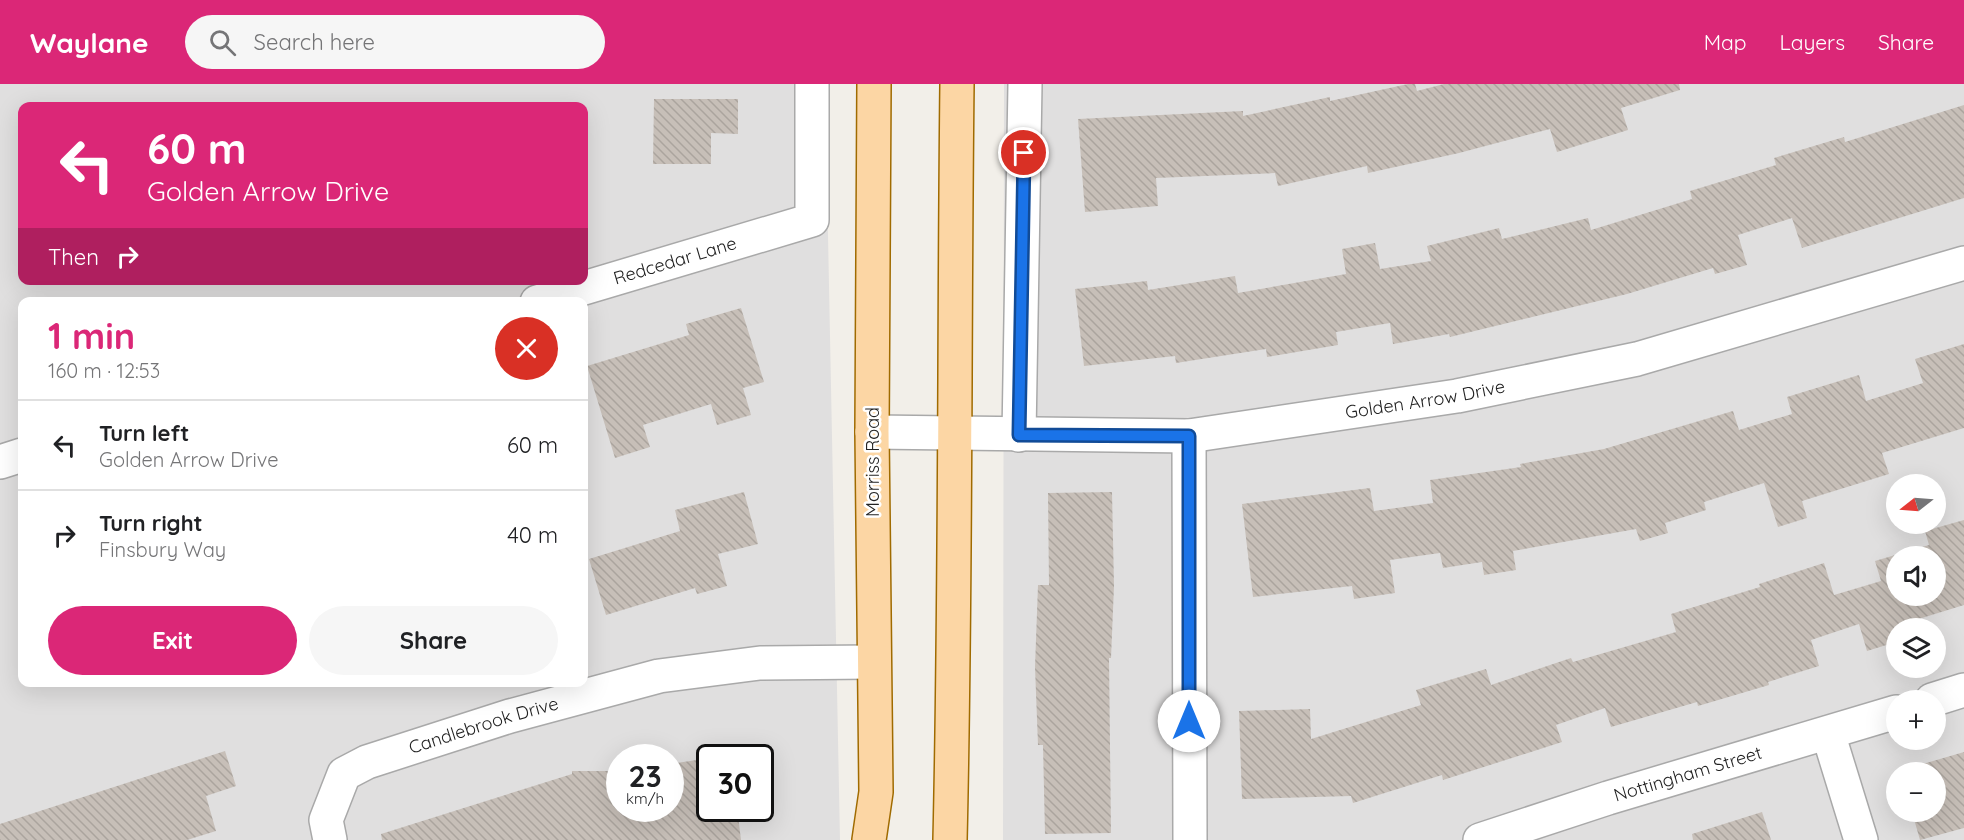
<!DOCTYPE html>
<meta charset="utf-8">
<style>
body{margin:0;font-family:Quicksand,sans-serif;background:#f6f6f6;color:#202124;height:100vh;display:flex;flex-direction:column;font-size:22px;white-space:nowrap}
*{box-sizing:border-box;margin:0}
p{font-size:20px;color:#757577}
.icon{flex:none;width:33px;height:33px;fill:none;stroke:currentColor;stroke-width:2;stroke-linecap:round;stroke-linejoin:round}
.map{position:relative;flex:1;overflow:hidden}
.drawer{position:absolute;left:18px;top:213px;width:570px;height:390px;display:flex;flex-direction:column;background:#fff;border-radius:12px;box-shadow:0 6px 24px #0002}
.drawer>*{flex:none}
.hud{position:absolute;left:18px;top:18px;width:570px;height:183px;border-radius:12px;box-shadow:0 6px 24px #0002;background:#db2777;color:#fff;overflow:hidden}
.needle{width:39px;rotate:253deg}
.fabs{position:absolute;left:1886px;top:390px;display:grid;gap:12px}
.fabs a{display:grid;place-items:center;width:60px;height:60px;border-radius:50%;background:#fff;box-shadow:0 6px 24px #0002;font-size:30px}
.speed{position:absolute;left:606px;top:660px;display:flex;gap:12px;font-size:30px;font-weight:700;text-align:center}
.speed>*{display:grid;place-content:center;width:78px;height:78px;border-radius:50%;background:#fff;box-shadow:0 6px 24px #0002;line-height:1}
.speed small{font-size:15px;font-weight:400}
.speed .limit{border:3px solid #111;border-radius:9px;background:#fff;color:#111}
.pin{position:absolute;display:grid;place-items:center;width:51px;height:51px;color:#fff;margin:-26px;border:3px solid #fff;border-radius:50%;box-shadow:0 2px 6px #0007}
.me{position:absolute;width:66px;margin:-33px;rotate:0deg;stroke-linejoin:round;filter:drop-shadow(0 0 4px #0008)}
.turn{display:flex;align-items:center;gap:21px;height:126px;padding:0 30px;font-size:27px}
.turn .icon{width:78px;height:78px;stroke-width:2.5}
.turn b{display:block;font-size:42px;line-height:51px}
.then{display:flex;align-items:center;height:57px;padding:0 30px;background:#0003;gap:12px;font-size:22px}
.round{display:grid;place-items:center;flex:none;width:63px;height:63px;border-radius:32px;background:#f6f6f6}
.summary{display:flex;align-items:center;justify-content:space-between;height:102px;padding:0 30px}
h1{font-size:36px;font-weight:800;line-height:45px;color:#db2777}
.primary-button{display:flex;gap:12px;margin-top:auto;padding:12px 30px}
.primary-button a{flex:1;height:69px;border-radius:36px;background:#db2777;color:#fff;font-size:24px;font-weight:800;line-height:69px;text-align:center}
.primary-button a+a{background:#f6f6f6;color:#202124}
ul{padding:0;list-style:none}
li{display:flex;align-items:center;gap:18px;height:90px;padding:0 30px;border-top:2px solid #e0e0e0}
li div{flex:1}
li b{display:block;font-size:22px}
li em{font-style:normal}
header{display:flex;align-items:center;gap:36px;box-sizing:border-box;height:84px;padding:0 30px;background:#db2777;color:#fff}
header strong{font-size:28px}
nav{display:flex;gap:33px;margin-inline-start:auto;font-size:21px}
.search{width:420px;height:54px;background:#f6f6f6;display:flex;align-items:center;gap:15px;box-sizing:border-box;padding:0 21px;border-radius:33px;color:#757577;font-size:22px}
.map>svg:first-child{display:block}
.residential{fill:#e0dfdf;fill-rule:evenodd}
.building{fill:url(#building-back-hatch);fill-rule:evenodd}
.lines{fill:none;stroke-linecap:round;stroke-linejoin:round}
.minor-casing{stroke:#a9a9a9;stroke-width:36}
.major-casing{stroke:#a06b00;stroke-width:36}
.minor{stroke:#fff;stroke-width:33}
.major{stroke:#fcd6a4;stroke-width:33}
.route-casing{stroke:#114b97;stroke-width:15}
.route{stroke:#1a73e8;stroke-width:10}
.labels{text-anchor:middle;stroke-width:5;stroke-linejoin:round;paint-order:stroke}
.street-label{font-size:18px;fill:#222;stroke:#fff}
</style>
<header>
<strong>Waylane</strong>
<div class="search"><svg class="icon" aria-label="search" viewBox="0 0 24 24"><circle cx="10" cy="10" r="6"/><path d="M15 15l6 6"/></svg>Search here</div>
<nav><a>Map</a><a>Layers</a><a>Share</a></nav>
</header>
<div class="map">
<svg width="1964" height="756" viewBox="0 0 1964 756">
<defs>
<pattern id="building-back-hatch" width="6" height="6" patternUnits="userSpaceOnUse" patternTransform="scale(1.5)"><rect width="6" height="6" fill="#c7bfb8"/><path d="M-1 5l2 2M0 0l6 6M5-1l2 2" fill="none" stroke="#aba49e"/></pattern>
</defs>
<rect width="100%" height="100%" fill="#f2efe9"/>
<g class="residential">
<path d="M 0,0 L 825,0 L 840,756 L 0,756 ZM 22,22 L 584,22 L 584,196 L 22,196 ZM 22,218 L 584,218 L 584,598 L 22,598 ZM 620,674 L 670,674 L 670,724 L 620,724 ZM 710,674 L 760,674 L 760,724 L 710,724 Z"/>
<path d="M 1004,0 L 1964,0 L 1964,756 L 1003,756 ZM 1896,400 L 1935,400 L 1935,440 L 1896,440 ZM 1896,472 L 1935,472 L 1935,512 L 1896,512 ZM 1896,544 L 1935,544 L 1935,584 L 1896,584 ZM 1896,616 L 1935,616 L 1935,656 L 1896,656 ZM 1896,688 L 1935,688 L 1935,728 L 1896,728 Z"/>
</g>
<g class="building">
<path d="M 1408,0 L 1415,0 L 1417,7 L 1444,0 L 1679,0 L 1680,6 L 1621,24 L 1628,46 L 1557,68 L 1550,45 L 1459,69 L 1368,89 L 1367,82 L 1278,102 L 1275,89 L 1156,94 L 1158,122 L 1085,128 L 1078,35 L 1243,27 L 1243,32 L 1330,13 L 1330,17 Z"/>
<path d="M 654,15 L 738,15 L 738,50 L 711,49 L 711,80 L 653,80 Z"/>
<path d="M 1964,21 L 1964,114 L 1802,164 L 1792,134 L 1738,151 L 1747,181 L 1715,190 L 1713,184 L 1627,210 L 1450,253 L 1449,250 L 1393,260 L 1390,239 L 1336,248 L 1338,261 L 1267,273 L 1266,265 L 1176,279 L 1175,272 L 1084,282 L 1075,205 L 1147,197 L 1148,206 L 1235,192 L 1238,209 L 1346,190 L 1342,165 L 1375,159 L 1380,185 L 1431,177 L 1427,162 L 1499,144 L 1502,155 L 1588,134 L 1591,146 L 1692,115 L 1690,107 L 1776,81 L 1774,74 L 1844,53 L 1845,58 Z"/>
<path d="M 741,224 L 764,298 L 743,304 L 751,331 L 717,341 L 711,320 L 643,341 L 650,363 L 615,374 L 587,282 L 689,251 L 686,240 Z"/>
<path d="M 1964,260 L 1964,344 L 1882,369 L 1889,390 L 1802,417 L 1807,434 L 1778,443 L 1764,399 L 1704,418 L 1706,426 L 1665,439 L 1668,449 L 1640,457 L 1636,445 L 1513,467 L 1516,486 L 1484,491 L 1482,478 L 1443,484 L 1440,469 L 1390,476 L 1395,509 L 1354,515 L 1352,502 L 1253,513 L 1242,420 L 1370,404 L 1374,427 L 1433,419 L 1430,396 L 1521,383 L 1520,380 L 1604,365 L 1733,327 L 1739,346 L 1792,330 L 1787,313 L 1859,291 L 1866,317 L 1923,299 L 1915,275 Z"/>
<path d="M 744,408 L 758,460 L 718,470 L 727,502 L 697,510 L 695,504 L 606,531 L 589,475 L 680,447 L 675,426 Z"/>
<path d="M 1112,408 L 1114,502 L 1111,574 L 1109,574 L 1111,749 L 1045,750 L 1043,661 L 1038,661 L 1035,583 L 1038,501 L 1049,501 L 1048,409 Z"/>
<path d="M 1964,436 L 1964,521 L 1896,542 L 1896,558 L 1867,567 L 1859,540 L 1811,556 L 1819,582 L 1768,598 L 1769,601 L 1698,622 L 1697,618 L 1611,643 L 1605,624 L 1556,641 L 1562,658 L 1443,696 L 1442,691 L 1353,719 L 1351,712 L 1242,715 L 1239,627 L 1310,625 L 1311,655 L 1421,621 L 1416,606 L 1486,585 L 1491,601 L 1571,574 L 1573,578 L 1676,548 L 1671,530 L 1760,503 L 1759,500 L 1824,479 L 1834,511 L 1881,497 L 1875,477 L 1929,461 L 1925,447 ZM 1896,472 L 1935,472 L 1935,512 L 1896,512 Z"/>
<path d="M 225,667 L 236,702 L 206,712 L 216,747 L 187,756 L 0,756 L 0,740 Z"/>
<path d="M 1964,668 L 1964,744 L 1920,756 L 1912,728 L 1935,728 L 1935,688 L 1918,688 L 1916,682 Z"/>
<path d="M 710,674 L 710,724 L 737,724 L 741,756 L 382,756 L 381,750 L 572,690 L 572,687 L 620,687 L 620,724 L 670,724 L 670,680 Z"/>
<path d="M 1762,728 L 1771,756 L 1693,756 L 1692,750 Z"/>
</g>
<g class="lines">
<g class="minor-casing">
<g id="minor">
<path id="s1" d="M 537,218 L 812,136 L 812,0"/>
<path id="s2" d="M 872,348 L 1189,352 L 1457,312 L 1637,275 L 1964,179"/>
<path d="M 1019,351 L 1025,0"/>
<path d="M 1189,352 L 1190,756"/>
<path d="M 0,378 L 22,371"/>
<path d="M 1932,616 L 1964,606"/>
<path d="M 1828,649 L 1861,756"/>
<path id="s3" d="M 330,756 L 326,736 L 344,690 L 367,678 L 510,632 L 659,592 L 760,579 L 873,578"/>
<path id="s4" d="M 1480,756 L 1608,714 L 1896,628"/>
</g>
</g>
<g class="major-casing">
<g id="major">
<path d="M 869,756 L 876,708 L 872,348 L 874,0"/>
<path d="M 950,756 C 956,504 954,252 957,0"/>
</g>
</g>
<use href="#minor" class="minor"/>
<use href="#major" class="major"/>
</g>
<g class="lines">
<g class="route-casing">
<path id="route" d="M 1024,69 L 1019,351 L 1189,352 L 1189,637"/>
</g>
<use href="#route" class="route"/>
</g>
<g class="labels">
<g class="street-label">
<text dy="6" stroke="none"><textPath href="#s1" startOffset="144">Redcedar Lane</textPath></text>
<text dy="6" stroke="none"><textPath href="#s2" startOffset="556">Golden Arrow Drive</textPath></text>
<text transform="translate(873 378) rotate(-90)" y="6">Morriss Road</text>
<text dy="6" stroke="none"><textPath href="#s3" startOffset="218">Candlebrook Drive</textPath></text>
<text dy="6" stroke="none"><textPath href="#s4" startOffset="218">Nottingham Street</textPath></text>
</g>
</g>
</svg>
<div class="fabs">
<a><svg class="needle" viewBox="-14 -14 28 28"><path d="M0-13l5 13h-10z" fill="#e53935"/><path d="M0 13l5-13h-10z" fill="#757577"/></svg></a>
<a><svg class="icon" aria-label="sound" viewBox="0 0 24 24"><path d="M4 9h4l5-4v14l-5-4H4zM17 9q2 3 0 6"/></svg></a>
<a><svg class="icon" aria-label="layers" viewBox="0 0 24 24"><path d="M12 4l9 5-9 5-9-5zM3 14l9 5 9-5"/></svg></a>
<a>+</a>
<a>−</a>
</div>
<div class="speed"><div>23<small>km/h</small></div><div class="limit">30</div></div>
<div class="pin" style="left:1024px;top:69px;background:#d93025"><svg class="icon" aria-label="arrive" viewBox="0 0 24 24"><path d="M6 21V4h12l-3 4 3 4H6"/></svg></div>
<svg class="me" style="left:1189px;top:637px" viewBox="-20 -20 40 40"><circle r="19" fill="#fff"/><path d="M0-13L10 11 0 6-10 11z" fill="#1a73e8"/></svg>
<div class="hud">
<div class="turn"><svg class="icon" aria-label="left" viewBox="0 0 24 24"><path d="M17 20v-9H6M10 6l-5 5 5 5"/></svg><div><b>60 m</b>Golden Arrow Drive</div></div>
<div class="then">Then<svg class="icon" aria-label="right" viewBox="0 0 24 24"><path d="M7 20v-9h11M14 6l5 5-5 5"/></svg></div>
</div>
<section class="drawer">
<div class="summary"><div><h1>1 min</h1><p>160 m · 12:53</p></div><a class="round" style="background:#d93025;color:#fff"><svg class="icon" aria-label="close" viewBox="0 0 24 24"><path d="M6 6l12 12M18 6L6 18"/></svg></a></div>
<ul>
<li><svg class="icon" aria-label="left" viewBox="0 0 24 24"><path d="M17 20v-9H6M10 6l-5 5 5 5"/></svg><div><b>Turn left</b><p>Golden Arrow Drive</p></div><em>60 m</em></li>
<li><svg class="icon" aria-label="right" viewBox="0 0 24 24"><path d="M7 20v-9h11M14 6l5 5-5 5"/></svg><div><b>Turn right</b><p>Finsbury Way</p></div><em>40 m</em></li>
</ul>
<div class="primary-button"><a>Exit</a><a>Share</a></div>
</section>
</div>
